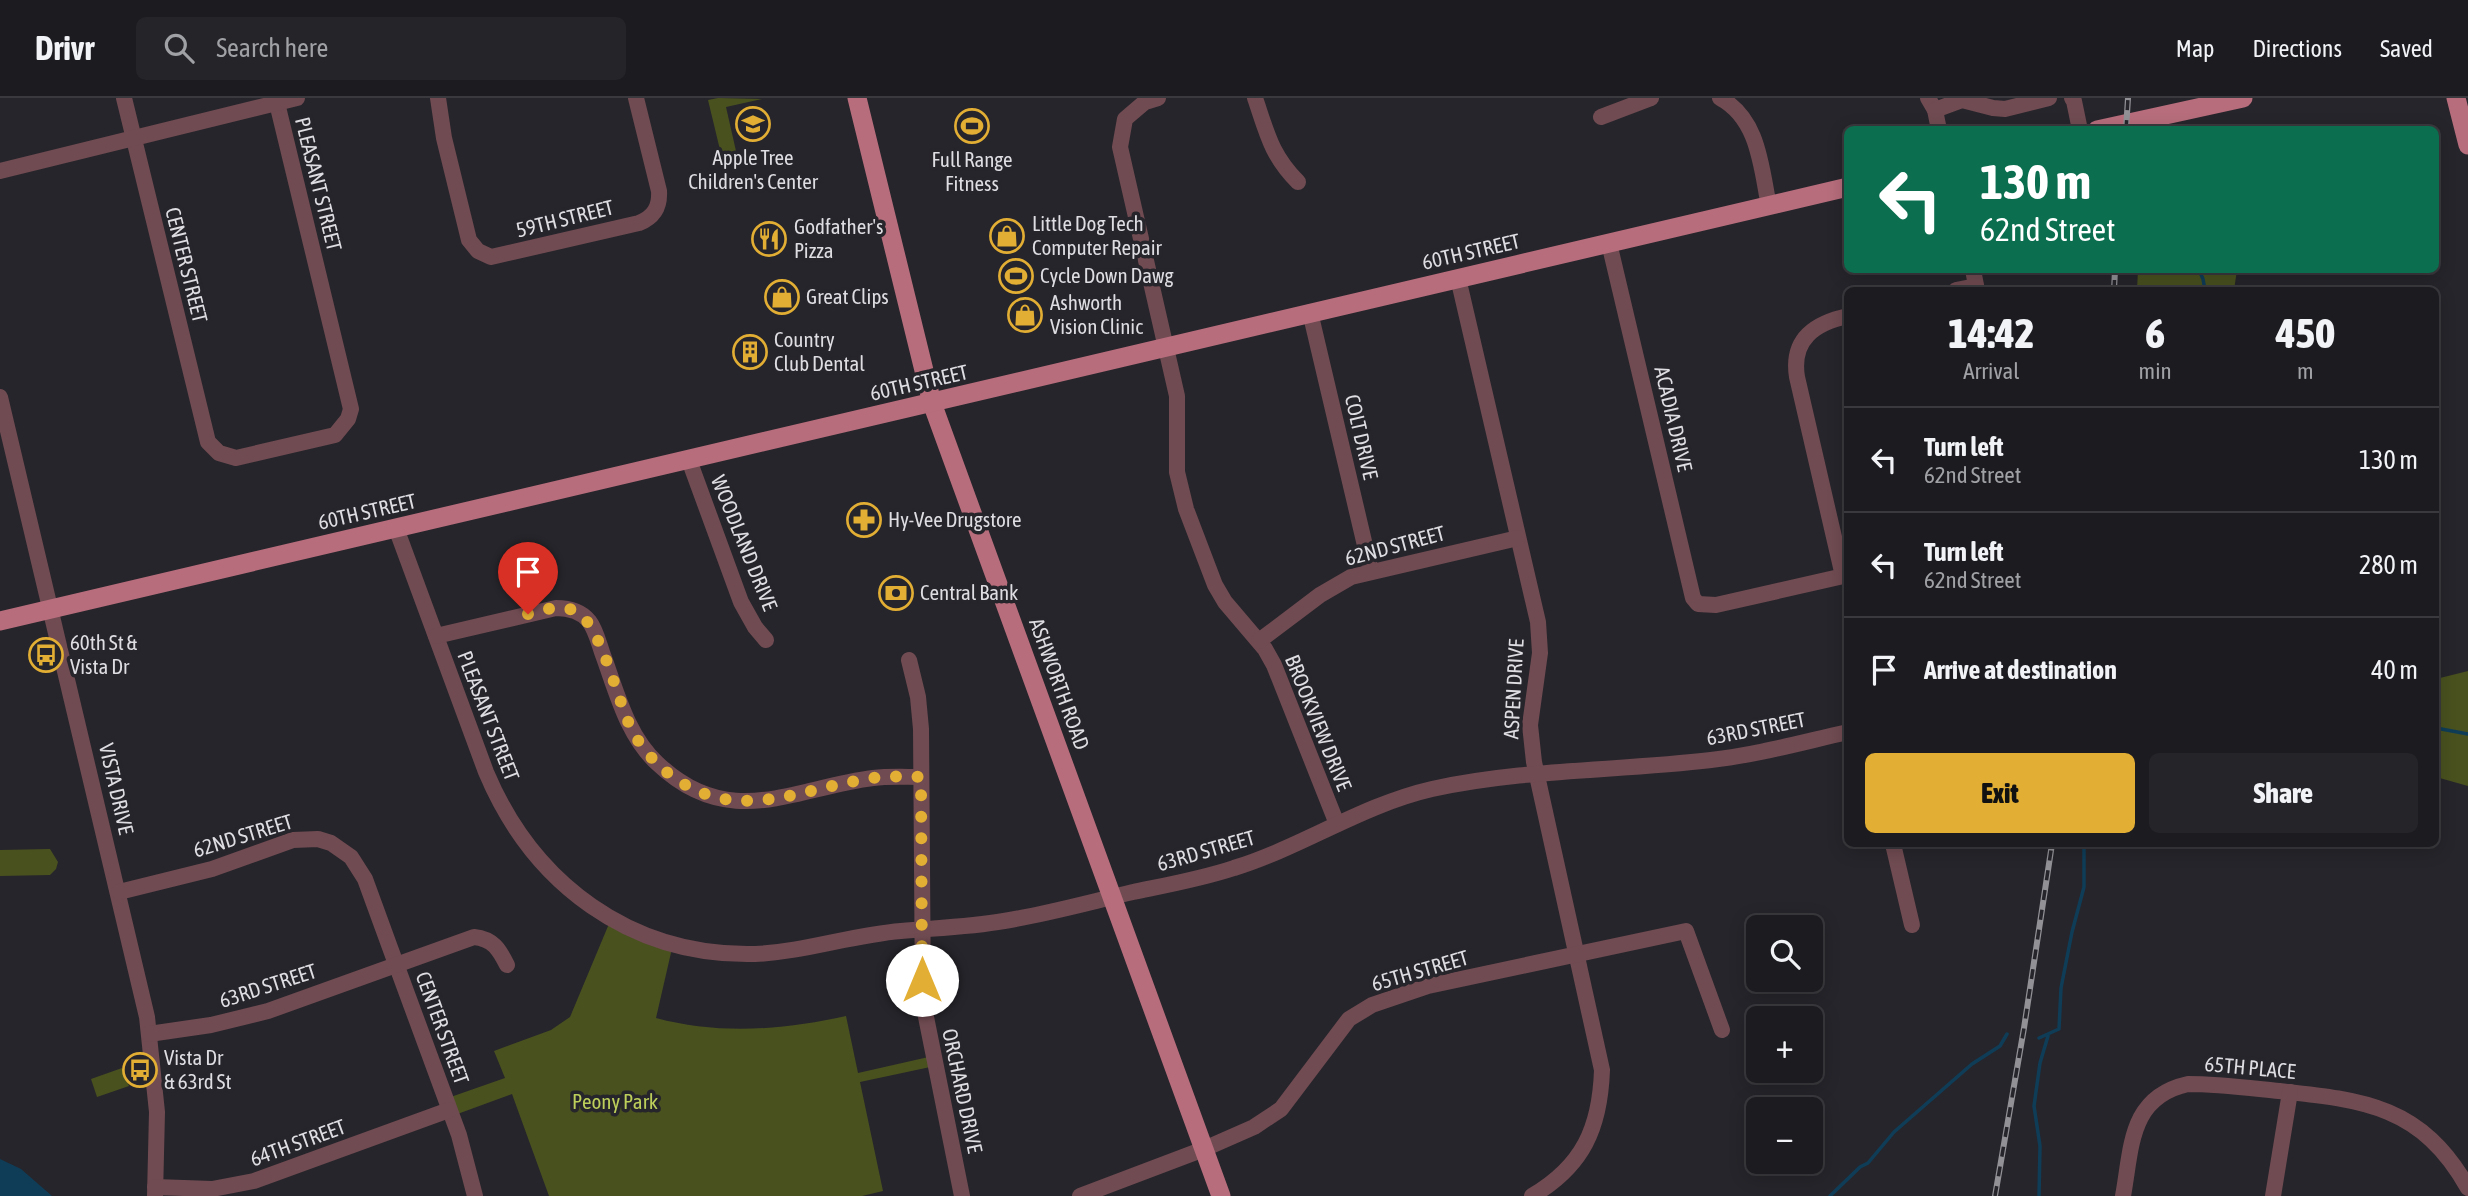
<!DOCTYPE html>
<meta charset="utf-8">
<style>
body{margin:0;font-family:"Asap Condensed",sans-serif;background:#252529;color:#f1f3f6;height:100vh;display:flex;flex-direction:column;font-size:26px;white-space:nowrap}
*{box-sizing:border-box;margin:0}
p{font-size:23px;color:#a0a1a5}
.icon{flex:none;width:38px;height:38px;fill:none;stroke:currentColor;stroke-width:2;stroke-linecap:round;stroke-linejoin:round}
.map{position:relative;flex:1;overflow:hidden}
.drawer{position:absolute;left:1844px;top:189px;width:595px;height:560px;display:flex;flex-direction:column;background:#1c1c20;border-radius:10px;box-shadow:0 4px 18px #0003,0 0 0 2px #3a3a3e}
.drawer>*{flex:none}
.hud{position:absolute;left:1844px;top:28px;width:595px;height:147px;border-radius:10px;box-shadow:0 4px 18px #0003,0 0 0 2px #3a3a3e;background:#0b6e4f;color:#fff;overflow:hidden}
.tools{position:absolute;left:1746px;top:817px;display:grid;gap:14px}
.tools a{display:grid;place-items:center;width:77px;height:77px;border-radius:10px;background:#1c1c20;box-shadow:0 4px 18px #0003,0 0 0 2px #3a3a3e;font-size:35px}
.pin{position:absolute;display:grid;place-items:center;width:60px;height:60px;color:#fff;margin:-72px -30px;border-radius:50% 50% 50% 0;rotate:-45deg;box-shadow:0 0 7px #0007}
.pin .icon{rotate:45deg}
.me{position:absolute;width:77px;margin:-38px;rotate:0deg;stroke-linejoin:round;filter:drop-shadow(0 0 5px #0008)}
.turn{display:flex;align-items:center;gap:24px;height:147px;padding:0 21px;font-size:32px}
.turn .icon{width:91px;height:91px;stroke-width:2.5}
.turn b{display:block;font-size:49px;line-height:60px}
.eta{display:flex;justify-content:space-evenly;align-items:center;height:119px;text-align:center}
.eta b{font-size:42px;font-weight:800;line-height:49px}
.cta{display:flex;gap:14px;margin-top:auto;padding:14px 21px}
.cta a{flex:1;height:80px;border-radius:10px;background:#e2ae34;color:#111;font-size:28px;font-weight:800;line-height:80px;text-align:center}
.cta a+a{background:#252529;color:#f1f3f6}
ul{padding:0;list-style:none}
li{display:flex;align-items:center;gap:21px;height:105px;padding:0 21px;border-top:2px solid #3a3a3e}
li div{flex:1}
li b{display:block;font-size:26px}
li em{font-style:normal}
header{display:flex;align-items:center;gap:42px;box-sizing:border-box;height:98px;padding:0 35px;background:#1c1c20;border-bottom:2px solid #3a3a3e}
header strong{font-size:33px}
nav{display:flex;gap:38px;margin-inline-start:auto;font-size:24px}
.search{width:490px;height:63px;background:#252529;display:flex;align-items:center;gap:18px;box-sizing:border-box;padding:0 24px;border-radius:10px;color:#a0a1a5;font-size:26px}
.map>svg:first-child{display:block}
.green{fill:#49511f}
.water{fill:#0f3d58}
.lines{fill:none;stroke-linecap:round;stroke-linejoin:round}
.stream{stroke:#0f3d58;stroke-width:3.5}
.minor{stroke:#704b52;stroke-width:16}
.major{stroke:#b76d7c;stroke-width:19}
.rail-casing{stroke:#929196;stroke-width:6}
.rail{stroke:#26252b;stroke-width:3.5;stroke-dasharray:10;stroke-linecap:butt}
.route{stroke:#e2ae34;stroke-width:12;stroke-dasharray:0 21.6}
.labels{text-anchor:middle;stroke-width:7;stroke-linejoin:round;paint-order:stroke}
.poi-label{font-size:21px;fill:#dedde2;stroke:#26252b;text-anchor:start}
.street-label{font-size:21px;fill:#dedde2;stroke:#26252b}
.park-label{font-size:21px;fill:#bdcf5a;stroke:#26252b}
</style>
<header>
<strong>Drivr</strong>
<div class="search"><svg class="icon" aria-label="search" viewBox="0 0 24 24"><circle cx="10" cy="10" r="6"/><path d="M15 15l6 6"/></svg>Search here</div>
<nav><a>Map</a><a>Directions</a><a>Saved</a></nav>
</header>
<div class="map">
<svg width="2468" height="1098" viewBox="0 0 2468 1098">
<rect width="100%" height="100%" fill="#26252b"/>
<g class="green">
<path d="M 718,0 L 762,1 L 726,9 L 736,53 L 721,56 L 708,2 Z"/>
<path d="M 2138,172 L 2237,172 L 2234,192 L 2137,192 Z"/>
<path d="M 2468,573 L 2468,688 L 2436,679 L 2436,581 Z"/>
<path d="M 50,751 L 58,764 L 56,771 L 50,777 L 0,778 L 0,752 Z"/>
<path d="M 611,821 L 673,846 L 656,920 C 719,937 783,932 846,918 L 858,975 L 933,958 L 935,968 L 860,984 L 883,1093 L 862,1098 L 549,1098 L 512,996 L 452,1018 L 445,1001 L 505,980 L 494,953 L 551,932 L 570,919 Z"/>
<path d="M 122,970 L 129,988 L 97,999 L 91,981 Z"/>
</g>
<path class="water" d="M 0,1061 L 21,1071 L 52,1098 L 0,1098 Z"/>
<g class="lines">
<g class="stream">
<path d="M 2199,172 L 2203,181 L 2205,192"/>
<path d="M 2436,630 L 2468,636"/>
<path d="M 2039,940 L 2059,931 L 2061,890 L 2072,834 L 2084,789 L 2084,746"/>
<path d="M 1830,1098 L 1860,1069 L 1868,1065 L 1894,1034 L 1972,966 L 2000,948 L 2007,936"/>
<path d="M 2039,1098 L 2040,1048 L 2034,1008 L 2040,965 L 2048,938"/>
</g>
<g class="minor">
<path d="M 124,0 L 208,344 L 219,355 L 236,360 L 335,337 L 348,321 L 351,311 L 277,5"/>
<path d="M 438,0 L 444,40 L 469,142 L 478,153 L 491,159 L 639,125 C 654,119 660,109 659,93 L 636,0"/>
<path d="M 1158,0 L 1145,4 L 1125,21 L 1120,49 L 1177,298 L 1177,374 L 1186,411 L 1215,487 L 1225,504 L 1265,551 L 1274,567 L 1337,726"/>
<path d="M 1255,0 C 1267,35 1271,57 1298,84"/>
<path d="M 1720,0 C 1759,21 1761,69 1769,108"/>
<path d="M 1928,0 L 1935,12 L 1939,32"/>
<path d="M 2072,0 L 2074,3 L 2080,32"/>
<path d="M 1935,12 L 1962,2 L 1993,10 L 2005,11 L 2049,0"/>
<path d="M 1601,19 L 1651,0"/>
<path d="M 0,73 L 297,0"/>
<path d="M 1609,145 L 1693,500 L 1698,506 L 1716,507 L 1848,477"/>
<path d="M 1973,172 L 1977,192"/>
<path d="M 1458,180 L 1538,524 L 1540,555 L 1530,627 L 1534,664 L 1602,972 C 1600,1030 1583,1068 1532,1098"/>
<path d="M 1956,192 L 1976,188"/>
<path d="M 1310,214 L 1371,473"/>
<path d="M 0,299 L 147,919 L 157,1014 L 155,1098"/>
<path d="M 689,362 L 741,504 L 755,529 L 766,542"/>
<path d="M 396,430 L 486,674 C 533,786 631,859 755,856 C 804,854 852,837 901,833 C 935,830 970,829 1004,823 C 1047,816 1090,804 1133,794 C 1167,787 1201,781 1234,770 C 1302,749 1362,707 1432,691 C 1523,671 1618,673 1711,662 C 1757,657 1803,644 1848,634"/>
<path d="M 1843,478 L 1797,279 C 1791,241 1815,225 1848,218"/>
<path d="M 436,538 L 556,510 C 568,510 580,512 589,523 C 596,532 599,546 603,557 C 617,595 627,637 657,665 C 729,734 793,690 873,680 C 889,678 905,679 921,679"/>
<path d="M 1259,543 L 1320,497 L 1351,479 L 1518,440"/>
<path d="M 909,562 L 918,599 L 921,631 L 923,904 L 962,1098"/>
<path d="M 1893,746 L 1912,827"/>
<path d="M 119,794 L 212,771 L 293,742 L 318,741 L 331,745 L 351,759 L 365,781 L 392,855 L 459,1037 L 475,1098"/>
<path d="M 149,936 L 211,927 L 268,913 L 474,839 C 493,841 499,851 507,867"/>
<path d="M 155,1089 L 212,1091 L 254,1083 L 449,1012"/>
<path d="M 1080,1098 L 1204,1051 L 1254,1029 L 1281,1011 L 1349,921 L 1372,907 L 1428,888 L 1686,833 L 1722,932"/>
<path d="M 2123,1098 C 2132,1049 2129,999 2188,986 C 2218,986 2249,990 2279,993 C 2364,1002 2422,1008 2468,1090"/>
<path d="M 2273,1098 L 2290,994"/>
</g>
<g class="major">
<path d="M 857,0 L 932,305 L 1221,1098"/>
<path d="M 2456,0 L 2468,47"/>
<path d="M 2097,32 L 2243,0"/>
<path d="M 0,523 L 1848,89"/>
</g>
<g class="rail-casing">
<g id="rail">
<path d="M 2126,32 L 2128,0"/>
<path d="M 2114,192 L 2115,172"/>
<path d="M 1995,1098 L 2024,930 L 2052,746"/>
</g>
</g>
<use href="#rail" class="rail"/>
</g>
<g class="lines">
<path class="route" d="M 528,516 C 544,512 560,506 575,513 C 602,525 618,608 634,636 C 643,651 655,665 669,676 C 737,728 800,690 873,680 C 889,678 905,678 921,679 L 922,882"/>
</g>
<defs>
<g id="school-ring" transform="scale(1.75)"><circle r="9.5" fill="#26252b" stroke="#e2ae34" stroke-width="1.5"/><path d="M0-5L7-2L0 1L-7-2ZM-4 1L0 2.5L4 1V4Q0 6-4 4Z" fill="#e2ae34"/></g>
<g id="stadium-ring" transform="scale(1.75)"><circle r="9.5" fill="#26252b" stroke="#e2ae34" stroke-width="1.5"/><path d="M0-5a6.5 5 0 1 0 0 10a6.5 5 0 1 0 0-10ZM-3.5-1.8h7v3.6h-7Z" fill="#e2ae34"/></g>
<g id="shop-ring" transform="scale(1.75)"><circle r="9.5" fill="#26252b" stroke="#e2ae34" stroke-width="1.5"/><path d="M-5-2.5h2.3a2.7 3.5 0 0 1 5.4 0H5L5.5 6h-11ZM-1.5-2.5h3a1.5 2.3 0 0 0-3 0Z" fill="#e2ae34"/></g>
<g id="restaurant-ring" transform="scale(1.75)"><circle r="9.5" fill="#26252b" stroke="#e2ae34" stroke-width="1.5"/><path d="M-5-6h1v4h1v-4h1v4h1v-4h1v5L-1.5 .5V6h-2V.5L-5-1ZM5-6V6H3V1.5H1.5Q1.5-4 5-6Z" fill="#e2ae34"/></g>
<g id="building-ring" transform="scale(1.75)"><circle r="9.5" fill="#26252b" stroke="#e2ae34" stroke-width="1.5"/><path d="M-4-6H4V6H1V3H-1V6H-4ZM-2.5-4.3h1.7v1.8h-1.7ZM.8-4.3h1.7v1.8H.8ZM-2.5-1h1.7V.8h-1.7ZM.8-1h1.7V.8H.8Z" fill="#e2ae34"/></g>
<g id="pharmacy-ring" transform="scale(1.75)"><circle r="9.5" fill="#26252b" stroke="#e2ae34" stroke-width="1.5"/><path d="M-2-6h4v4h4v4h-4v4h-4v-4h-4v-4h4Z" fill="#e2ae34"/></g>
<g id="bank-ring" transform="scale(1.75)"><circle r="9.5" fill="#26252b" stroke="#e2ae34" stroke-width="1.5"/><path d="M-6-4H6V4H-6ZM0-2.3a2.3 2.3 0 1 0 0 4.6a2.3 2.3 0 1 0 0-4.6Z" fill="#e2ae34"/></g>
<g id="bus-ring" transform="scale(1.75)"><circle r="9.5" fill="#26252b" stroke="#e2ae34" stroke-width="1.5"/><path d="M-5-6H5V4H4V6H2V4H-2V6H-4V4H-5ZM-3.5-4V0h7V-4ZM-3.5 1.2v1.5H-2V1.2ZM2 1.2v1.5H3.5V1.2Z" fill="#e2ae34"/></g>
</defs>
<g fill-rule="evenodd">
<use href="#school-ring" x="753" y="26"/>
<use href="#stadium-ring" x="972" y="28"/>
<use href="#shop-ring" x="1007" y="138"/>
<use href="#restaurant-ring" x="769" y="141"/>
<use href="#stadium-ring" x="1016" y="178"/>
<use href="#shop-ring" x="782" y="199"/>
<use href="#shop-ring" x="1025" y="217"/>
<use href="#building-ring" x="750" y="254"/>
<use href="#pharmacy-ring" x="864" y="422"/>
<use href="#bank-ring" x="896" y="495"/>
<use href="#bus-ring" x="46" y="557"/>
<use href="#bus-ring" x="140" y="972"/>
</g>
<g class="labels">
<g class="poi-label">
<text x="753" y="67" text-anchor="middle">Apple Tree<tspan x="753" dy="24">Children's Center</tspan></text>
<text x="972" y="69" text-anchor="middle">Full Range<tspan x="972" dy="24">Fitness</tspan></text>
<text x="1032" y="133">Little Dog Tech<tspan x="1032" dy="24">Computer Repair</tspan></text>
<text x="794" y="136">Godfather's<tspan x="794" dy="24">Pizza</tspan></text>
<text x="1040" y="185">Cycle Down Dawg</text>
<text x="806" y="206">Great Clips</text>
<text x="1050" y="212">Ashworth<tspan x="1050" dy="24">Vision Clinic</tspan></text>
<text x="774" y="249">Country<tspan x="774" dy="24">Club Dental</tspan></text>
<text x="888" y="429">Hy-Vee Drugstore</text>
<text x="920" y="502">Central Bank</text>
<text x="70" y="552">60th St &amp;<tspan x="70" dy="24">Vista Dr</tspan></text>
<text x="164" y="967">Vista Dr<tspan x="164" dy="24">&amp; 63rd St</tspan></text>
</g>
<g class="street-label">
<text transform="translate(318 86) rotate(76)" y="7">PLEASANT STREET</text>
<text transform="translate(565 121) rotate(-14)" y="7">59TH STREET</text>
<text transform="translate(1471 154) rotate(-13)" y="7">60TH STREET</text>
<text transform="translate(186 167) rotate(76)" y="7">CENTER STREET</text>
<text transform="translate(919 285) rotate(-13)" y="7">60TH STREET</text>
<text transform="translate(1673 321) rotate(77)" y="7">ACADIA DRIVE</text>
<text transform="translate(1361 339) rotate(77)" y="7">COLT DRIVE</text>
<text transform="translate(367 414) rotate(-13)" y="7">60TH STREET</text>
<text transform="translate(744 445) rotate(68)" y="7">WOODLAND DRIVE</text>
<text transform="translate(1395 448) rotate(-15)" y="7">62ND STREET</text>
<text transform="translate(1059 586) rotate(70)" y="7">ASHWORTH ROAD</text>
<text transform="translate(1514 591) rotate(-87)" y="7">ASPEN DRIVE</text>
<text transform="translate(488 618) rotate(69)" y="7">PLEASANT STREET</text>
<text transform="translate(1318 625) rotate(68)" y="7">BROOKVIEW DRIVE</text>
<text transform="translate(1756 631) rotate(-11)" y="7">63RD STREET</text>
<text transform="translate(116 691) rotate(77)" y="7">VISTA DRIVE</text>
<text transform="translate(243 738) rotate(-17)" y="7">62ND STREET</text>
<text transform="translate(1206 753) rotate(-16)" y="7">63RD STREET</text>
<text transform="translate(1420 873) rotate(-16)" y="7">65TH STREET</text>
<text transform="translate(268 888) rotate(-18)" y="7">63RD STREET</text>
<text transform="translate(442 930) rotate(70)" y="7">CENTER STREET</text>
<text transform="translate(2250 970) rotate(5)" y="7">65TH PLACE</text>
<text transform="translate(962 993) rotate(78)" y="7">ORCHARD DRIVE</text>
<text transform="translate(298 1045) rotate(-20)" y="7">64TH STREET</text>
</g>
<g class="park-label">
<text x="615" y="1011">Peony Park</text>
</g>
</g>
</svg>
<div class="tools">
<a><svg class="icon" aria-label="search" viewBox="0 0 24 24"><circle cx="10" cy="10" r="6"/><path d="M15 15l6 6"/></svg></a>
<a>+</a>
<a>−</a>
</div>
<div class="pin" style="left:528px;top:516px;background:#d93025"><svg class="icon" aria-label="arrive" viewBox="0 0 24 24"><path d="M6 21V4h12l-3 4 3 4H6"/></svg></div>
<svg class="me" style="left:922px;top:882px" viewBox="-20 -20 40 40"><circle r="19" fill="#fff"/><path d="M0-13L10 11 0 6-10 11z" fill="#e2ae34"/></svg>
<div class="hud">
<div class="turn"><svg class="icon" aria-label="left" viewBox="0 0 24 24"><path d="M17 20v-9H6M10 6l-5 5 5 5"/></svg><div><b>130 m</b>62nd Street</div></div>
</div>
<section class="drawer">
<div class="eta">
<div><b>14:42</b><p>Arrival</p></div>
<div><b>6</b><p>min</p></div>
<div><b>450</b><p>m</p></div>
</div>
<ul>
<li><svg class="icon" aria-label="left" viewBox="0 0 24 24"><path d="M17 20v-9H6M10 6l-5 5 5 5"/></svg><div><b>Turn left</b><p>62nd Street</p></div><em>130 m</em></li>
<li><svg class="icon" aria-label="left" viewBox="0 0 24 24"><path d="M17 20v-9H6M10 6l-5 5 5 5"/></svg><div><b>Turn left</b><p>62nd Street</p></div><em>280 m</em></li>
<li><svg class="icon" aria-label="arrive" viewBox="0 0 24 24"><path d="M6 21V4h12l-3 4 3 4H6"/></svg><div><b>Arrive at destination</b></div><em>40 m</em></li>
</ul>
<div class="cta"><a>Exit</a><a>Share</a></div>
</section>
</div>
